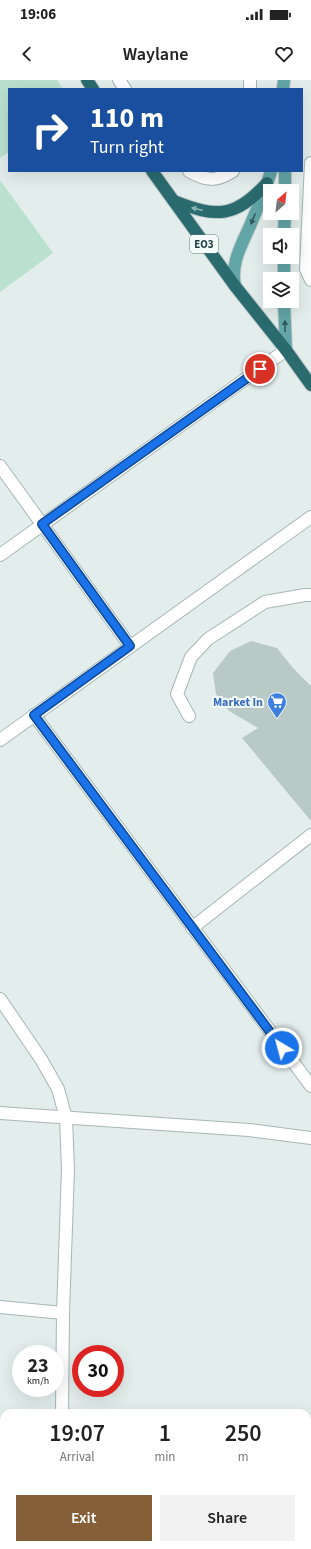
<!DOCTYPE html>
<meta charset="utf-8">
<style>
body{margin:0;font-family:"Source Sans 3",sans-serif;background:#f2f2f2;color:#222;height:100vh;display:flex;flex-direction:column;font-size:15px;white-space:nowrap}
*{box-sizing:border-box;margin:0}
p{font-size:13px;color:#767676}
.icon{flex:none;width:22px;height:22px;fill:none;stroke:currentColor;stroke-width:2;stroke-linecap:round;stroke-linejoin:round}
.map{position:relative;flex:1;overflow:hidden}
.drawer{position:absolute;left:0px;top:1329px;width:311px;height:140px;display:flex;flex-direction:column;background:#fff;border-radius:12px 12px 0 0;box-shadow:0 4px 16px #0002}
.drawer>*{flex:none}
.top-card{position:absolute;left:8px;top:8px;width:295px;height:84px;border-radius:0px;box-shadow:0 4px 16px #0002;background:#1a4fa0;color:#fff;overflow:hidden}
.needle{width:26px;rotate:28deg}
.buttons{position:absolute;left:263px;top:104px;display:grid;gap:8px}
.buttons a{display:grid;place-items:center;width:36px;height:36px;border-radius:0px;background:#fff;box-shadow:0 4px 16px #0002;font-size:20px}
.speed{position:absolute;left:12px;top:1265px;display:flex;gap:8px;font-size:20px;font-weight:700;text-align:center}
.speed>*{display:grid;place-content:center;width:52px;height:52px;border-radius:50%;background:#fff;box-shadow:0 4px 16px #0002;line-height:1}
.speed small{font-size:10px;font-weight:400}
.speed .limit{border:6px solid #d22;background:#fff;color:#111}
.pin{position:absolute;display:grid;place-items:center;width:34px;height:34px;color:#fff;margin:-17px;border:2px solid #fff;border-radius:50%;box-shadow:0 1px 4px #0007}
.me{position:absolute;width:44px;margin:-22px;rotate:323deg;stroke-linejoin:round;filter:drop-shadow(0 0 3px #0008)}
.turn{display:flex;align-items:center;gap:14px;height:84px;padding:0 16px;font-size:18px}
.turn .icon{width:52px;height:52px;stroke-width:2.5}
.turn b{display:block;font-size:28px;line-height:34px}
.eta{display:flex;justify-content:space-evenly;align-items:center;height:68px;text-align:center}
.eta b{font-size:24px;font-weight:600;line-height:28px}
.button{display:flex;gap:8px;margin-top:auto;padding:8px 16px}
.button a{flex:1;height:46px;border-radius:0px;background:#855f37;color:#fff;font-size:16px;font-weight:600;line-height:46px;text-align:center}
.button a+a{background:#f2f2f2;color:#222}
.status{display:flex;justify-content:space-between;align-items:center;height:28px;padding:0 20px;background:#fff;direction:ltr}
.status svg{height:11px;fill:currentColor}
header{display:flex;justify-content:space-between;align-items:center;height:52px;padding:0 16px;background:#fff;font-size:18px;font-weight:600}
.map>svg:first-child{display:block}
.green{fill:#bae1cf}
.building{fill:#b8c9c6}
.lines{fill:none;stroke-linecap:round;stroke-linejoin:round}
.minor-casing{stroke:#a5b7b5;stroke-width:14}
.major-casing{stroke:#c1caca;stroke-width:14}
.highway-casing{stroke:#c1caca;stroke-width:14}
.minor{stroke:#fff;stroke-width:12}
.major{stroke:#63a6a7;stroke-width:12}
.highway{stroke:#2a6b70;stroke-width:12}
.oneway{fill:#8fb2b4}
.oneway2{fill:#325a5a}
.route-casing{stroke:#114b97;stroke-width:10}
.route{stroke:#1a73e8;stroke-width:7}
.labels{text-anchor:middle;stroke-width:4;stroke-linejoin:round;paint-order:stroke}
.shield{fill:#f4faf8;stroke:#607878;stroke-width:1}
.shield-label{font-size:11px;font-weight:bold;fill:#214141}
.shop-label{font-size:12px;font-weight:bold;fill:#366cbe;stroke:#f4faf8;text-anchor:end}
</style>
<div class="status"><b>19:06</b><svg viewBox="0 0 49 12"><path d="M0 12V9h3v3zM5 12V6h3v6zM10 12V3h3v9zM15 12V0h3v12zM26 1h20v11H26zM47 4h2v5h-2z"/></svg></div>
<header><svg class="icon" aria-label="back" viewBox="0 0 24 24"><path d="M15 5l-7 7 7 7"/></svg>Waylane<svg class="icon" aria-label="heart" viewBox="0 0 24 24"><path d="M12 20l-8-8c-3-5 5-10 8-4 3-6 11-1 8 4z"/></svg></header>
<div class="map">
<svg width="311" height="1469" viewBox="0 0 311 1469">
<rect width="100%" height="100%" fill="#e3eeec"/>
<g class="green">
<path d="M 0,0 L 57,0 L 63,9 L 9,9 L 9,72 L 0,78 Z"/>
<path d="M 0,100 L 53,173 L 0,212 Z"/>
</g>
<path class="building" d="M 251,561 L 277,568 L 293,588 L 311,606 L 311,741 L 242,658 L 258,648 L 229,631 L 216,614 L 213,593 L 230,571 Z"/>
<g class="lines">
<g class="minor-casing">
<g id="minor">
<path d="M 119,0 L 125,9"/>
<path d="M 250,9 L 250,0"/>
<path d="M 311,83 L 306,189 L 311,200"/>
<path d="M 189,91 C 206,101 216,102 233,91"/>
<path d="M 0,386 L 130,566"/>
<path d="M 0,475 L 286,270"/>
<path d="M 34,635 L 311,1006"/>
<path d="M 189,636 L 177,614 L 191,577 L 208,559 L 265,522 L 305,515 L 311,515"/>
<path d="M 0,660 L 311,437"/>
<path d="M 192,848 L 311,755"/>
<path d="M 0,919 L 41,979 L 58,1009 L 66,1038 L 68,1089 L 63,1233 L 62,1333"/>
<path d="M 0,1033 L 249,1050 L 311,1058"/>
<path d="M 0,1227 L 63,1233"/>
<path d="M 0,1455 L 4,1455"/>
<path d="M 212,1465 L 217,1469"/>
<path d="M 59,1469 L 59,1465"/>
</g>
</g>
<g class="major-casing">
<g id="major">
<path d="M 283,9 L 284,0"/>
<path d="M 285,111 L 285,91"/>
<path d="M 284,155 L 285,133"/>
<path d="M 284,199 L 284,177"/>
<path d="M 235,206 C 230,182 243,163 252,141 C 259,125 266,108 271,91"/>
<path d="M 284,221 L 286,270"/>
</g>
</g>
<g class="highway-casing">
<g id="highway">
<path d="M 87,0 L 93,9"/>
<path d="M 152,91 L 235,206 L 286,270 L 311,305"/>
<path d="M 174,121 C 217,138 235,138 267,103"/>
</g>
</g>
<use href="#minor" class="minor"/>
<use href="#major" class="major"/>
<use href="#highway" class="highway"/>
</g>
<defs><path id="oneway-solid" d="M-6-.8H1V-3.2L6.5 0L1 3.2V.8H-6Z"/></defs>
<use class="oneway" href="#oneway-solid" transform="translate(197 129) rotate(-166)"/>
<g class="oneway2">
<use href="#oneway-solid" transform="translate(253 139) rotate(113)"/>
<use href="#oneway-solid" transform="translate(285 246) rotate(-91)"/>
</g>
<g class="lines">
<g class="route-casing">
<path id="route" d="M 260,289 L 42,444 L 130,566 L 34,635 L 282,968"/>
</g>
<use href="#route" class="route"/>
</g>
<defs>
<g id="supermarket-pin" transform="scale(1)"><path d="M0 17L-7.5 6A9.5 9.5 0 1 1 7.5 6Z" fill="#3f7fe0" stroke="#f4faf8"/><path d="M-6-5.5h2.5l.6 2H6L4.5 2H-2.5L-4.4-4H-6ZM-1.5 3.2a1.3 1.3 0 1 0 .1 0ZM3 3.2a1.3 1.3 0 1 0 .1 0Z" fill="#fff"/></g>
</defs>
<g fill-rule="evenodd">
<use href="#supermarket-pin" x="277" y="622"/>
</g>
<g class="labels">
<rect class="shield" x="190" y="155" width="28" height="18" rx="3"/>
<g class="shield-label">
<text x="204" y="168">ΕΟ3</text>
</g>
<g class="shop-label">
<text x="263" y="626">Market In</text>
</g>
</g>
</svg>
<div class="buttons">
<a><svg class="needle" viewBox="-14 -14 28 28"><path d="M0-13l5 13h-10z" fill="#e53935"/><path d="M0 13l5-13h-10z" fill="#767676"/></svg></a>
<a><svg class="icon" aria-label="sound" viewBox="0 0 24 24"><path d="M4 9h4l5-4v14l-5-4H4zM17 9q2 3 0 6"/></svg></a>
<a><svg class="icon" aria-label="layers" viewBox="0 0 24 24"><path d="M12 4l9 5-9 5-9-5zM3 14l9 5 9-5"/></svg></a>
</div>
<div class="speed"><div>23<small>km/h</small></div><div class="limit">30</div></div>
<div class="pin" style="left:260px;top:289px;background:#d93025"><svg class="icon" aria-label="arrive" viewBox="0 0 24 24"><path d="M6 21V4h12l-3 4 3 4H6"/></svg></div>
<svg class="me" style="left:282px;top:968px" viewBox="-20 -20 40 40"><circle r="17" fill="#1a73e8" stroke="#fff" stroke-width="3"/><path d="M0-11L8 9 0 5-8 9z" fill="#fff"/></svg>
<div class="top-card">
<div class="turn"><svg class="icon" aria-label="right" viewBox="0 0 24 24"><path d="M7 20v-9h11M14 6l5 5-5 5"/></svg><div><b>110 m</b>Turn right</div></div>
</div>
<section class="drawer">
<div class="eta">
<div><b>19:07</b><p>Arrival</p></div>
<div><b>1</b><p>min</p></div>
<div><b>250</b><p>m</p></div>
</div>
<div class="button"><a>Exit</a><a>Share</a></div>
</section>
</div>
